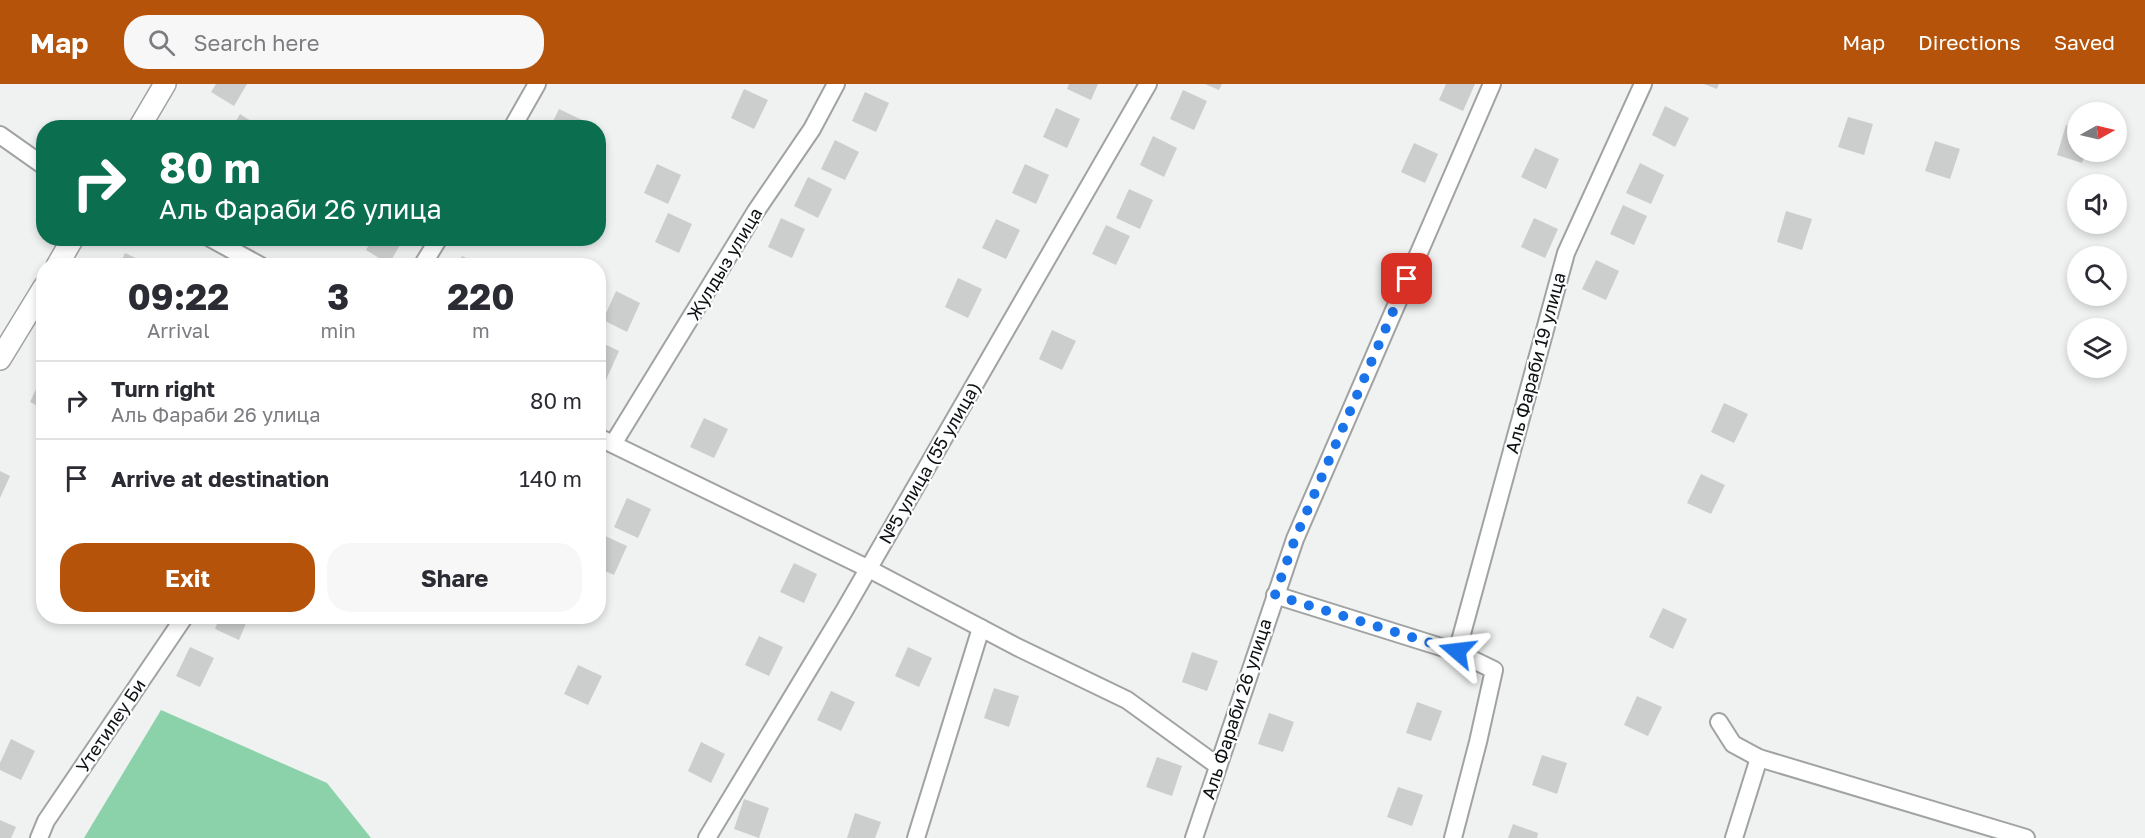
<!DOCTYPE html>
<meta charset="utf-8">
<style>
body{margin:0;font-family:"Golos Text",sans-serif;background:#f7f7f7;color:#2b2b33;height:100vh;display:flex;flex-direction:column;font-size:22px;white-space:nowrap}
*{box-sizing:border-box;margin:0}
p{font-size:20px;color:#7c7c81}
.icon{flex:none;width:33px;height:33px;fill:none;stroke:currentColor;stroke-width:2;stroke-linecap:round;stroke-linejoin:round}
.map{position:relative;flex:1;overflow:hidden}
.panel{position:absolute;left:36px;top:174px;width:570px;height:366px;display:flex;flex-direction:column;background:#fff;border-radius:24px;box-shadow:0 3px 9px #0003}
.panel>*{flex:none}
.guide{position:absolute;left:36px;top:36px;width:570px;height:126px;border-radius:24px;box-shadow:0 3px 9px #0003;background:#0b6e4f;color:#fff;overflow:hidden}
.needle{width:39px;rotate:82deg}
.tools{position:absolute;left:2067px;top:18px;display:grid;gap:12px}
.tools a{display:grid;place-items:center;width:60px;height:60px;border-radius:50%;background:#fff;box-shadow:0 3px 9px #0003;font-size:30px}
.pin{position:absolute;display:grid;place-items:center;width:51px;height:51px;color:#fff;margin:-26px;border-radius:12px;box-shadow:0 3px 9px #0006}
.me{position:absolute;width:66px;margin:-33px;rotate:287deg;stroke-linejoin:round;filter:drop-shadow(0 0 4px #0008)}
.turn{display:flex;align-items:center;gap:21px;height:126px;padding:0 24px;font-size:27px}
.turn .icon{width:78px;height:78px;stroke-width:2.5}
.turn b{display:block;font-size:42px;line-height:51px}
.eta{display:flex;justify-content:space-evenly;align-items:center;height:102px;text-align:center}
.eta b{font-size:36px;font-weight:700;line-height:42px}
.cta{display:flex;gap:12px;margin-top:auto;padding:12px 24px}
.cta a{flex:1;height:69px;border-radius:24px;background:#b45309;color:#fff;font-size:24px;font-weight:700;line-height:69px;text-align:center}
.cta a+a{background:#f7f7f7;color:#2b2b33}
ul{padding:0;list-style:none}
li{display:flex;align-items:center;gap:18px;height:78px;padding:0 24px;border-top:2px solid #e1e1e2}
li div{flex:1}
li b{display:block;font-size:22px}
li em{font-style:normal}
header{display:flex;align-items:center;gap:36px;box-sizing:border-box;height:84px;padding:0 30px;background:#b45309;color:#fff}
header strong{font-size:28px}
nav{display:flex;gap:33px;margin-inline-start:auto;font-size:21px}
.search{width:420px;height:54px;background:#f7f7f7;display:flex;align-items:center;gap:15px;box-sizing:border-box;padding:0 21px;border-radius:24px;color:#7c7c81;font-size:22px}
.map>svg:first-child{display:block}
.green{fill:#8bd2aa}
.building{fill:#cccdcd}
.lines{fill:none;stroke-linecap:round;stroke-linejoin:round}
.minor-casing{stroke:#a1a2a2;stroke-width:20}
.tertiary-casing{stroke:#a1a2a2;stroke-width:24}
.minor{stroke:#fff;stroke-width:16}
.tertiary{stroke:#fff;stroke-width:21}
.route{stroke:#1a73e8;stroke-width:10;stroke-dasharray:0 18}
.labels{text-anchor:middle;stroke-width:4.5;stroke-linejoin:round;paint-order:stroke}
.street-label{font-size:18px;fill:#0f1010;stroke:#fdfeff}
</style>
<header>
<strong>Map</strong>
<div class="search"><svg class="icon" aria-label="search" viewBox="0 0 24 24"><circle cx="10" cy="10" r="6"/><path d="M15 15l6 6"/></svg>Search here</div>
<nav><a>Map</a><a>Directions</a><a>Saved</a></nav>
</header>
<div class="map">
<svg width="2145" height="754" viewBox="0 0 2145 754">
<rect width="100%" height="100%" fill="#f0f1f1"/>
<path class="green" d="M 161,626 L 327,699 L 371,754 L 84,754 Z"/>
<g class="building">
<path d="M 216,0 L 247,0 L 234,22 L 211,8 Z"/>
<path d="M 1069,0 L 1098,0 L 1091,16 L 1067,5 Z"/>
<path d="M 1205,0 L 1222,0 L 1219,6 Z"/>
<path d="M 1446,0 L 1475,0 L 1463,27 L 1439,16 Z"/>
<path d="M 1704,0 L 1719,0 L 1717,5 Z"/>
<path d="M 744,5 L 768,16 L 754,45 L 731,34 Z"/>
<path d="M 1183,6 L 1207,17 L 1194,46 L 1170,35 Z"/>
<path d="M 865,8 L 889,19 L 876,48 L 852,37 Z"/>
<path d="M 1665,22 L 1689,34 L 1675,63 L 1652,51 Z"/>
<path d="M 1056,24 L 1080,35 L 1067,64 L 1043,53 Z"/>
<path d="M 559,25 L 582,36 L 579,44 L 550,44 Z"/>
<path d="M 240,30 L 262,44 L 232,44 Z"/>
<path d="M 1848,33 L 1873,40 L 1864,71 L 1838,63 Z"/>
<path d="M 2066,41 L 2078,44 L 2078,68 L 2086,68 L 2082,79 L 2057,71 Z"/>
<path d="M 1153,52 L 1177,64 L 1164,93 L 1140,81 Z"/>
<path d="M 835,56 L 859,68 L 845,96 L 821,85 Z"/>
<path d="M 1935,57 L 1960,65 L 1950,95 L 1925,87 Z"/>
<path d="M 1414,59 L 1438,70 L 1425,99 L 1401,88 Z"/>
<path d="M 1535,64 L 1559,75 L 1546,105 L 1521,93 Z"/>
<path d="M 1640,79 L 1664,91 L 1651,120 L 1626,109 Z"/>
<path d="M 657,80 L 681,91 L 668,120 L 644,109 Z"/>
<path d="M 1025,80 L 1049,91 L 1036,120 L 1012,109 Z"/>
<path d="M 808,93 L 832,105 L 818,134 L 794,122 Z"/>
<path d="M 1129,105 L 1153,116 L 1140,145 L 1116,134 Z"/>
<path d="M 1623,121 L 1647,132 L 1634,161 L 1610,150 Z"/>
<path d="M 1786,127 L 1812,135 L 1802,166 L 1777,158 Z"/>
<path d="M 668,129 L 692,140 L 679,169 L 655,158 Z"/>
<path d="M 781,134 L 805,145 L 792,174 L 768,163 Z"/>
<path d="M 1534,134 L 1558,145 L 1545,174 L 1521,163 Z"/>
<path d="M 996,135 L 1020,146 L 1006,175 L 982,164 Z"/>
<path d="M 1106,141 L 1130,152 L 1116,181 L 1092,170 Z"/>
<path d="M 373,154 L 404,154 L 389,180 L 366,166 Z"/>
<path d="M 125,169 L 152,182 L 119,182 Z"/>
<path d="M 462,172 L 483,182 L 458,182 Z"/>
<path d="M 1596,176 L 1619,187 L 1606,216 L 1582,205 Z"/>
<path d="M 958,194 L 982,205 L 968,234 L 945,223 Z"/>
<path d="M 616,207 L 640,219 L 627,248 L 603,236 Z"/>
<path d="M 1052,246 L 1076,257 L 1062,286 L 1039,275 Z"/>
<path d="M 598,257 L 619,267 L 606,296 L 598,292 Z"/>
<path d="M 44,288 L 44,325 L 30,318 Z"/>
<path d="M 1724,319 L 1748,330 L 1734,359 L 1711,348 Z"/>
<path d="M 704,334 L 728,345 L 714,374 L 690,363 Z"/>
<path d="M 0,387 L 10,392 L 0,414 Z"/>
<path d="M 1701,390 L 1725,401 L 1711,430 L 1687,419 Z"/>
<path d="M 627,414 L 651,425 L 638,454 L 614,443 Z"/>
<path d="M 603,451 L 627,462 L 614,491 L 598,484 L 598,461 Z"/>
<path d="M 794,479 L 817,490 L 804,519 L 780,508 Z"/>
<path d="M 1663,524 L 1687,535 L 1673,565 L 1649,553 Z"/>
<path d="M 220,532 L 249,532 L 239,556 L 215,545 Z"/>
<path d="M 561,532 L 581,532 L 578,540 Z"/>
<path d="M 759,552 L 783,563 L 769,592 L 745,581 Z"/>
<path d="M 190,563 L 214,574 L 200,603 L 176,592 Z"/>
<path d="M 908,563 L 932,574 L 919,603 L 895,592 Z"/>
<path d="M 1192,568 L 1218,577 L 1207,607 L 1182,598 Z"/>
<path d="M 578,581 L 602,592 L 588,621 L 564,610 Z"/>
<path d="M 994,604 L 1019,612 L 1009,643 L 984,634 Z"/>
<path d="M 831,607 L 855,618 L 841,647 L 817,636 Z"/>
<path d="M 1637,612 L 1662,623 L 1648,652 L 1624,641 Z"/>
<path d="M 1417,618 L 1442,627 L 1431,657 L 1406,649 Z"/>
<path d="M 1269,629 L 1294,638 L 1283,668 L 1258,660 Z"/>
<path d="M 11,655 L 35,667 L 21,696 L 0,686 L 0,679 Z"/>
<path d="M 701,658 L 725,670 L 711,699 L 688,687 Z"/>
<path d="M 1542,671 L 1567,679 L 1557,710 L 1532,701 Z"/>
<path d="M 1157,673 L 1182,682 L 1172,712 L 1146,703 Z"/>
<path d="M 1398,703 L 1423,711 L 1412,742 L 1387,733 Z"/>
<path d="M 744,715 L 769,724 L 759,754 L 734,745 Z"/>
<path d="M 855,729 L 881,738 L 875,754 L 847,754 Z"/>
<path d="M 0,736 L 16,743 L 11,754 L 0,754 Z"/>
<path d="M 1513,740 L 1538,749 L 1537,754 L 1508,754 Z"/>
</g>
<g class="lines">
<g class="minor-casing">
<g id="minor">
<path d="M 512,44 L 537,0"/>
<path d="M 0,51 L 44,82"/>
<path d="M 210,154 L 261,182"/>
<path d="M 422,182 L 439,154"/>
<path d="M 598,353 L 869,485 L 1017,563 L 1127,616 L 1218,682"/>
<path d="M 613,360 L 756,127 L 812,45 L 836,0"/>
<path d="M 1275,511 L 1457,568 L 1566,169 L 1643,0"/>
<path d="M 1719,638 L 1733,660 L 1759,674 L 2026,754"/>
<path d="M 39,754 L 46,737 L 185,532"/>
<path d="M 707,754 L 844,527 L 1148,0"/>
<path d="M 916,754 L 981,544"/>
<path d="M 1194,754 L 1295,455 L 1492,0"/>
<path d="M 1453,754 L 1478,658 L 1494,586 L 1457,568"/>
<path d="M 1734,754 L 1759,674"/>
</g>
</g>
<g class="tertiary-casing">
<g id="tertiary">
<path d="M 139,44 L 165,0"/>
<path d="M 57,182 L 73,154"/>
<path d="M 0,275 L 44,203"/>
</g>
</g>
<use href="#minor" class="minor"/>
<use href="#tertiary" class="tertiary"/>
</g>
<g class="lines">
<path class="route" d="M 1407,195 L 1295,455 L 1275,511 L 1457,567"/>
</g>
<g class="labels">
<g class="street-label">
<text transform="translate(725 180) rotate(-59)" y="6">Жулдыз улица</text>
<text transform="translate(1536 279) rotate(-75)" y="6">Аль Фараби 19 улица</text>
<text transform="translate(930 379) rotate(-60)" y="6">№5 улица (55 улица)</text>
<text transform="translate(1237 625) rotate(-72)" y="6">Аль Фараби 26 улица</text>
<text transform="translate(111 642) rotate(-56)" y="6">Утетилеу Би</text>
</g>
</g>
</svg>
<div class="tools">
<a><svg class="needle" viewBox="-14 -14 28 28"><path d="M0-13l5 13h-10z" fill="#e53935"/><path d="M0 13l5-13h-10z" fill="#7c7c81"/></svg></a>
<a><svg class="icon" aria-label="sound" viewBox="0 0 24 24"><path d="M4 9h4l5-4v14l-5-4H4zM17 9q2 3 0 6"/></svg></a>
<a><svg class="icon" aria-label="search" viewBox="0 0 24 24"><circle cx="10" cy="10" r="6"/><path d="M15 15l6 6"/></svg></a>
<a><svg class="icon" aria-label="layers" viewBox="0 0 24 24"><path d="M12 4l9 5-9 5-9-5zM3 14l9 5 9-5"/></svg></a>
</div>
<div class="pin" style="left:1407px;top:195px;background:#d93025"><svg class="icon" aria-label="arrive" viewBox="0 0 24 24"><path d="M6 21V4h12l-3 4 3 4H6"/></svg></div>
<svg class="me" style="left:1457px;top:567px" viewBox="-20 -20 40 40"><path d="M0-17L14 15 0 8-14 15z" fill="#1a73e8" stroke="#fff" stroke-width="4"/></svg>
<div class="guide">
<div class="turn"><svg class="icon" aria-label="right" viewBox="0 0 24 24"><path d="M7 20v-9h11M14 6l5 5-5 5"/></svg><div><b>80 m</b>Аль Фараби 26 улица</div></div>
</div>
<section class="panel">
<div class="eta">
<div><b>09:22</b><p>Arrival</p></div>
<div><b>3</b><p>min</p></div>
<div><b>220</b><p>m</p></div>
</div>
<ul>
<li><svg class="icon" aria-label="right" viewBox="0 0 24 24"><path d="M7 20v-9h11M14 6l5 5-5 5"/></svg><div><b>Turn right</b><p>Аль Фараби 26 улица</p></div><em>80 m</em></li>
<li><svg class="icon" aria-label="arrive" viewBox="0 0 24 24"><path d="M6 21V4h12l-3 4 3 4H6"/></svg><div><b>Arrive at destination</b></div><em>140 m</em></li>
</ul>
<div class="cta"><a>Exit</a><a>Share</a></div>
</section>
</div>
